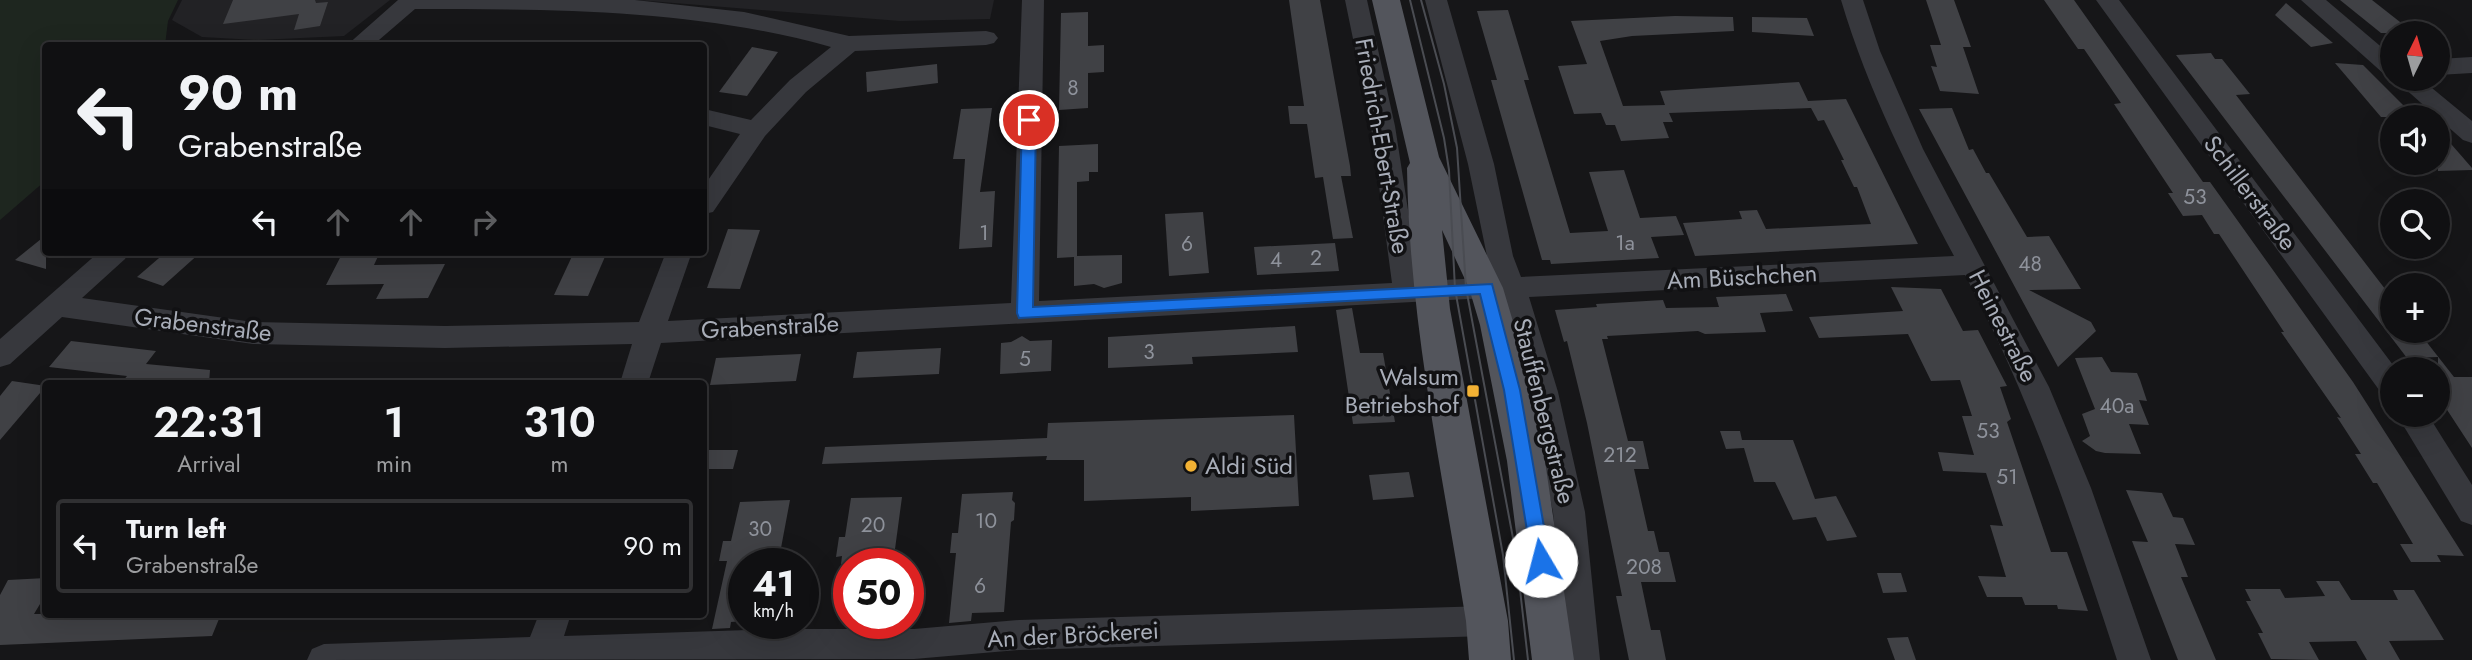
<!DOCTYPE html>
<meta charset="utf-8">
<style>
body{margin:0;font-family:Jost,sans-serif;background:#19191b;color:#f1f3f6;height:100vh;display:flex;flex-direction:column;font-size:26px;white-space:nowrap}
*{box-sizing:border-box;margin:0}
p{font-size:23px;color:#9c9d9f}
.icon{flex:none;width:38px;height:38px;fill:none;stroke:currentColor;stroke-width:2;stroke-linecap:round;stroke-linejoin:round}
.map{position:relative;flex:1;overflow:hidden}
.side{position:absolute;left:42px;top:380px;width:665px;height:238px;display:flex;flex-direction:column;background:#101012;border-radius:7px;box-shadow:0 7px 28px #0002,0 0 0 2px #303032}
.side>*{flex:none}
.hud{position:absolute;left:42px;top:42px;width:665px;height:214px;border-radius:7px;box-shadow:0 7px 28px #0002,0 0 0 2px #303032;background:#101012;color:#f1f3f6;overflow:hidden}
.needle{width:46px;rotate:5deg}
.controls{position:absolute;left:2380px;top:21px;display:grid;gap:14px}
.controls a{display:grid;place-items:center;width:70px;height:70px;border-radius:50%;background:#101012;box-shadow:0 7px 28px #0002,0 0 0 2px #303032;font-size:35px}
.speed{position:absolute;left:728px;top:548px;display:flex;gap:14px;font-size:35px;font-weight:700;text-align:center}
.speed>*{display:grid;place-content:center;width:91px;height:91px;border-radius:50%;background:#101012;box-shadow:0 7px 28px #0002,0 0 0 2px #303032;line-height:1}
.speed small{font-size:18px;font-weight:400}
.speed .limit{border:10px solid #d22;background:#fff;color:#111}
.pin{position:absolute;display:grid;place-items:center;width:60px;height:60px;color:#fff;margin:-30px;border:4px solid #fff;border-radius:50%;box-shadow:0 2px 7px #0007}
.me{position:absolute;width:77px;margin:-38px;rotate:352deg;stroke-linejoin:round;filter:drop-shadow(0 0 5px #0008)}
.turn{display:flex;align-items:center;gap:24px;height:147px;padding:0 21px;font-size:32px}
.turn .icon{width:91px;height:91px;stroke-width:2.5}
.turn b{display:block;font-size:49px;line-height:60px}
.lanes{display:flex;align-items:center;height:66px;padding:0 21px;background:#0003;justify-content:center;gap:35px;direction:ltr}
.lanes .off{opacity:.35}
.eta{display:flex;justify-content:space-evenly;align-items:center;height:119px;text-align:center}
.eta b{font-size:42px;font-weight:600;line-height:49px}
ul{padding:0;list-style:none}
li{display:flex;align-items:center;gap:21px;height:94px;margin:0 14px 10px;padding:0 7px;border:4px solid #303032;border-radius:7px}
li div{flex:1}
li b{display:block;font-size:26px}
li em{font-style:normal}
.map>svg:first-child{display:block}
.built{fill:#222225}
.green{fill:#1e261f}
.building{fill:#404145}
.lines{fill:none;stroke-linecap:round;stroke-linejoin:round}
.minor{fill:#37383d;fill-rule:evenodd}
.major{fill:#53555c;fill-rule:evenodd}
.tram{stroke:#4a4c52;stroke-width:2}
.route{fill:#1a73e8;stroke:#114b97;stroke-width:2}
.poi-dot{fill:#f2b134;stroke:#111113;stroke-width:2.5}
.labels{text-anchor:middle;stroke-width:7;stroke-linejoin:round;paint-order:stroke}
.number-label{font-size:21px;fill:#8e929b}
.street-label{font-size:24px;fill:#a8adb8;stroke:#111113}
.poi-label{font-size:24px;fill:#a8adb8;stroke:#111113;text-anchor:end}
</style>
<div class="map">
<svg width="2472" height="660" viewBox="0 0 2472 660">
<rect width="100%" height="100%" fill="#161618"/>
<g class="built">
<path d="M 182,0 L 390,0 L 344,36 L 258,40 L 202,37 L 172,20 Z"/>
<path d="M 637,0 L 994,0 L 990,19 L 900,21 Z"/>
</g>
<path class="green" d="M 0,0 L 178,0 L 168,21 L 165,45 L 46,46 L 45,181 L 0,220 Z"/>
<g class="building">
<path d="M 233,0 L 315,0 L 316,3 L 328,2 L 320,26 L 294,30 L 299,14 L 223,24 Z"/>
<path d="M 1289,0 L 1320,0 L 1350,166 L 1351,176 L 1341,176 L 1353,238 L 1333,239 L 1323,177 L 1315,178 L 1307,124 L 1290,124 L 1288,106 L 1304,106 Z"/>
<path d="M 1926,0 L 1954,0 L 1971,47 L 1963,47 L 1979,94 L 1940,91 L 1931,66 L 1937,67 L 1930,45 L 1941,45 Z"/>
<path d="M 2044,0 L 2074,0 L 2203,182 L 2210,182 L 2353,382 L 2464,556 L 2437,555 L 2441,562 L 2411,562 L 2400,544 L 2413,544 L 2377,483 L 2373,483 L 2355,454 L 2361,454 L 2337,417 L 2341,418 L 2281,332 L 2284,332 L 2219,234 L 2214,234 L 2202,215 L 2183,216 L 2168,193 L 2173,193 L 2114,104 L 2121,103 L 2084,49 L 2078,49 Z"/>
<path d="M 2340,0 L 2372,0 L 2414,33 L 2381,33 Z"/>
<path d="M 2286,3 L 2333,43 L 2311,47 L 2275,15 Z"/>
<path d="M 1508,10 L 1529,80 L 1524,80 L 1570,233 L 1608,231 L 1589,172 L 1624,170 L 1640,218 L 1676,216 L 1684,235 L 1651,237 L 1659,258 L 1551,264 L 1550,260 L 1542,260 L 1491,80 L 1497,80 L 1477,11 Z"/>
<path d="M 1088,12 L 1088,46 L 1104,45 L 1104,72 L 1088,73 L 1088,108 L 1059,110 L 1061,13 Z"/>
<path d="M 1675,16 L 1733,17 L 1734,31 L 1632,36 L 1600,41 L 1623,106 L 1665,105 L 1660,91 L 1799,82 L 1808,101 L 1846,99 L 1918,244 L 1695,256 L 1683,223 L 1742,219 L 1739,211 L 1757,210 L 1766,229 L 1871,224 L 1857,187 L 1854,187 L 1841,160 L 1844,160 L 1824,120 L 1818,121 L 1811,108 L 1669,113 L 1673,122 L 1663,122 L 1669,138 L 1621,141 L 1615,125 L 1606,125 L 1601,113 L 1574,114 L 1558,66 L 1587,64 L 1571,21 Z"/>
<path d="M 1752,17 L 1807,18 L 1814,36 L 1752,32 Z"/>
<path d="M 752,47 L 778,52 L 747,96 L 719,92 Z"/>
<path d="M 2211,53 L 2215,59 L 2222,59 L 2250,94 L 2236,95 L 2392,298 L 2392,331 L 2418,331 L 2454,377 L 2472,377 L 2472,448 L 2438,396 L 2438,357 L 2407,358 L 2176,55 Z"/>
<path d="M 2335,63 L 2363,65 L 2415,117 L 2381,117 Z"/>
<path d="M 937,64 L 938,83 L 867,92 L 866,72 Z"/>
<path d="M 992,108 L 980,192 L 995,191 L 992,247 L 959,249 L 965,159 L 953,159 L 961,109 Z"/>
<path d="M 1952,108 L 1969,150 L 1973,149 L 1986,173 L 1989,173 L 2027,237 L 2049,236 L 2081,289 L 2029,290 L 2091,322 L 2096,331 L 2058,367 L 1919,109 Z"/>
<path d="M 2438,129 L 2472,168 L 2472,170 L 2438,171 Z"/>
<path d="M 1098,144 L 1098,172 L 1089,172 L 1089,181 L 1077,182 L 1077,256 L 1122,255 L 1122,283 L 1104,288 L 1094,284 L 1074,286 L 1074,257 L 1057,258 L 1059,146 Z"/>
<path d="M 1203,212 L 1209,273 L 1169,276 L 1165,214 Z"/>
<path d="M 728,229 L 760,230 L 740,289 L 707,288 Z"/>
<path d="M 46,235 L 46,269 L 15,260 Z"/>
<path d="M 1335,243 L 1339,271 L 1257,275 L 1254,247 Z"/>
<path d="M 166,252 L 201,252 L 163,286 L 137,277 Z"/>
<path d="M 343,252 L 380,252 L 374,265 L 445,264 L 428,298 L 376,299 L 384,284 L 326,285 Z"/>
<path d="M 574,252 L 607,252 L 588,296 L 554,295 Z"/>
<path d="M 1891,287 L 1941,289 L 1963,331 L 1978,330 L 2007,386 L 2000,387 L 2011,419 L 2007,422 L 2051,552 L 2067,552 L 2088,611 L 2058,609 L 2057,605 L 2025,605 L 2022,597 L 1987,597 L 1978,576 L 2006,577 L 1990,525 L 2003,526 L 1986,473 L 1943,471 L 1938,452 L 1974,455 L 1962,416 L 1972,416 L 1960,380 L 1931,381 L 1908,334 L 1819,338 L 1809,317 L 1903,311 Z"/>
<path d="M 1786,294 L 1793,311 L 1760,313 L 1766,332 L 1705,334 L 1698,331 L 1607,336 L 1608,339 L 1602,339 L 1628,441 L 1643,441 L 1649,469 L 1634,469 L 1648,531 L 1654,531 L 1659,552 L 1669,552 L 1676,582 L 1641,582 L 1651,630 L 1660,630 L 1666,660 L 1629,660 L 1616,596 L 1622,596 L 1587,423 L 1567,341 L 1564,342 L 1555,310 L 1597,307 L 1596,304 L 1663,300 L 1666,308 L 1719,307 L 1716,297 Z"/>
<path d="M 1352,308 L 1360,353 L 1383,353 L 1395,422 L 1353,424 L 1336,310 Z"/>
<path d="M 1295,326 L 1298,352 L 1192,357 L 1193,364 L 1108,368 L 1108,337 Z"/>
<path d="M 1022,336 L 1030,341 L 1052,340 L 1051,371 L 1000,374 L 1001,343 L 1011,342 Z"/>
<path d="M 71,341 L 156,351 L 146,364 L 210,370 L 209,383 L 121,383 L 127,376 L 49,367 Z"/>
<path d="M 941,348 L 939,374 L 853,378 L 857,352 Z"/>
<path d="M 801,354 L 796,381 L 710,385 L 716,358 Z"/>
<path d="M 2102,357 L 2111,372 L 2137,373 L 2140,380 L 2147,401 L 2139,400 L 2149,425 L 2129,424 L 2141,454 L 2105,453 L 2096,451 L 2082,441 L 2090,436 L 2082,414 L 2095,409 L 2075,358 Z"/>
<path d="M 12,381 L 46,386 L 0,440 L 0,396 Z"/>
<path d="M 1294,415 L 1299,506 L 1191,511 L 1191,497 L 1084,501 L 1084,460 L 1046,460 L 1047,456 L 822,464 L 825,447 L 1047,438 L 1048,423 Z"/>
<path d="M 1720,431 L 1740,431 L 1742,440 L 1793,440 L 1815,499 L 1836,496 L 1857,537 L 1827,541 L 1816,517 L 1793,520 L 1775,482 L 1754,482 L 1744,448 L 1726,449 Z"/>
<path d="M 704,450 L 738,450 L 733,469 L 704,469 Z"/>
<path d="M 1409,472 L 1414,497 L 1373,500 L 1369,475 Z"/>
<path d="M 2126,490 L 2162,493 L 2173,517 L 2183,518 L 2195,545 L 2175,544 L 2188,577 L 2181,577 L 2216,660 L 2178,660 L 2132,541 L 2148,542 Z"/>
<path d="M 1013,492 L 1012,500 L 1015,503 L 1014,520 L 1011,522 L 1004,612 L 972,613 L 971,621 L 949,623 L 956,553 L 950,553 L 952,533 L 958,533 L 962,494 Z"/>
<path d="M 902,497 L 893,564 L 841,564 L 842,556 L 836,557 L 839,537 L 845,537 L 851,498 Z"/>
<path d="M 790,500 L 778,564 L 744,564 L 744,621 L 731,622 L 730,628 L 712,629 L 727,561 L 719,561 L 723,541 L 731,541 L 740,502 Z"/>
<path d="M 1877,573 L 1901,573 L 1907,592 L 1883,593 Z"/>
<path d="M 46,578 L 46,594 L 34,614 L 221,614 L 212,636 L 0,645 L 0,595 L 8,580 Z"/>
<path d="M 2316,581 L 2339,581 L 2351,600 L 2398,600 L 2393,590 L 2414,590 L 2444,640 L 2389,641 L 2400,660 L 2367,660 L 2356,641 L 2309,642 L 2319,660 L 2271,659 L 2258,633 L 2263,633 L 2246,601 L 2251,601 L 2245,589 L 2280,589 L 2285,598 L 2325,596 Z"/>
<path d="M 1908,637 L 1916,660 L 1895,660 L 1887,638 Z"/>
</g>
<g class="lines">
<g class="minor">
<path d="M 398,0 L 635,0 L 744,12 L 849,36 L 986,31 L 994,33 L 998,38 L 994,43 L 986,45 L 855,51 L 806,92 L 765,136 L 713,212 L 704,214 L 704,186 L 740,134 L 704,125 L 704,109 L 751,120 L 790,80 L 831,47 C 696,9 554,9 415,9 L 372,46 L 346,46 Z"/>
<path d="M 1022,0 L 1044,0 L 1039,301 L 1392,283 L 1371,126 L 1345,0 L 1367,0 L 1395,126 L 1419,281 L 1486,278 L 1495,281 L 1487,256 L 1468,164 L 1425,0 L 1447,0 L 1494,164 L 1513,256 L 1521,277 L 1954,256 C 1910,173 1868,91 1841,0 L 1863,0 L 1880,51 L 1923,149 L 2049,387 L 2091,488 L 2151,660 L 2117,660 C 2074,528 2031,398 1965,275 L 1529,297 L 1558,392 L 1585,512 L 1600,660 L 1566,660 L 1553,512 L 1528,392 L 1511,324 L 1499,290 L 1496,295 L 1486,298 L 661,343 L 648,383 L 620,383 L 632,344 L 445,348 L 253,344 L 62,317 L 10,364 L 0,367 L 0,339 L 99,252 L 129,252 L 125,259 L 82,298 L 253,322 L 445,326 L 639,322 L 666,252 L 692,252 L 668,321 L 1011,303 Z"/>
<path d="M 2096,0 L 2119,0 L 2396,369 L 2392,369 L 2392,398 L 2382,394 Z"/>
<path d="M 2301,0 L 2326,0 L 2392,56 L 2392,76 L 2384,74 Z"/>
<path d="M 2472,57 L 2472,73 L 2438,75 L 2438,59 Z"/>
<path d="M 2394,79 L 2421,79 L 2472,121 L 2472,143 L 2463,140 Z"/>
<path d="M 2397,415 L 2428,415 L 2472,485 L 2472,525 L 2461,521 Z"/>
<path d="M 1487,606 L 1499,610 L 1503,621 L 1499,632 L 1487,636 L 1019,650 L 914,659 L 307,660 L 312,649 L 324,644 L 530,637 L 539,614 L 571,614 L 564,636 L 778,629 L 914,629 L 1019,620 Z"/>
</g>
<path class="major" d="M 1372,0 L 1400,0 L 1439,157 L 1503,288 L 1514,325 L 1545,461 L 1574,660 L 1532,660 L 1507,461 L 1480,325 L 1469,288 L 1442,230 L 1450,309 L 1508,621 L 1511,660 L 1469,660 L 1466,621 C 1442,471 1409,320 1407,168 L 1410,163 Z"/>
<g class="tram">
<path d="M 1410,0 L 1444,138 L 1449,170 L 1455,289 L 1503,555 L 1514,660"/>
<path d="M 1421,0 L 1444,84 L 1457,148 L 1466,288 L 1516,554 L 1528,660"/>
</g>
</g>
<path class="route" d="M 1029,115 L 1036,120 L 1033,307 L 1492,284 L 1520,390 L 1550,561 L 1548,567 L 1541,569 L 1535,567 L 1532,561 L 1504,390 L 1480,294 L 1019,318 L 1017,313 L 1022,120 Z"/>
<g class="poi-dot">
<rect x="1466" y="384" width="14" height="14" rx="3.5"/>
<circle cx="1191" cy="466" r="7"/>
</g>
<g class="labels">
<g class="number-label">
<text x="1073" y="95">8</text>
<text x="2195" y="204">53</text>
<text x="984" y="240">1</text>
<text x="1625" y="250">1a</text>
<text x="1187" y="251">6</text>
<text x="1316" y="265">2</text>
<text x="1276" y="267">4</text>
<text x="2030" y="271">48</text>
<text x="1149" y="359">3</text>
<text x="1025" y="366">5</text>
<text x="2117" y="413">40a</text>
<text x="1988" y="438">53</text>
<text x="1620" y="462">212</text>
<text x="2007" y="484">51</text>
<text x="986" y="528">10</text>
<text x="873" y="532">20</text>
<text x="760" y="536">30</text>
<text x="1644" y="574">208</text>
<text x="980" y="593">6</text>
</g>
<g class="street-label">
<text transform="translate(1382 146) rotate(80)" y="8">Friedrich-Ebert-Straße</text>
<text transform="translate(2250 193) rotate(53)" y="8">Schillerstraße</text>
<text transform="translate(1742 277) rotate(-3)" y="8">Am Büschchen</text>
<text transform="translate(203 325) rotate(7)" y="8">Grabenstraße</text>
<text transform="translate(2003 326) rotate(63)" y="8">Heinestraße</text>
<text transform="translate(770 327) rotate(-3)" y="8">Grabenstraße</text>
<text transform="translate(1544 411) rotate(76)" y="8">Stauffenbergstraße</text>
<text transform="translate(1073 635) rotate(-3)" y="8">An der Bröckerei</text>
</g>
<g class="poi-label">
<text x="1459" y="385">Walsum<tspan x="1459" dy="28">Betriebshof</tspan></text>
<text x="1205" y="474" text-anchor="start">Aldi Süd</text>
</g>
</g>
</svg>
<div class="controls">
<a><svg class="needle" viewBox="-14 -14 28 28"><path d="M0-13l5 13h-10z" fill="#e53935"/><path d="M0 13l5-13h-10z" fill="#9c9d9f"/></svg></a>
<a><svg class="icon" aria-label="sound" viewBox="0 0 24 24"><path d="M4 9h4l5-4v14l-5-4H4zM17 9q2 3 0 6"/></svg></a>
<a><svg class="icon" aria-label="search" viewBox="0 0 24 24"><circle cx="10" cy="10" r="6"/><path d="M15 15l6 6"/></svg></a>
<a>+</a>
<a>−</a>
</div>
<div class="speed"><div>41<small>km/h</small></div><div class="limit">50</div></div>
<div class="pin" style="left:1029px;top:120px;background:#d93025"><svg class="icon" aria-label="arrive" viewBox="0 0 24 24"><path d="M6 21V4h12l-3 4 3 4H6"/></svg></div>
<svg class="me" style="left:1541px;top:561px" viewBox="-20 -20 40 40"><circle r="19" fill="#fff"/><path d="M0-13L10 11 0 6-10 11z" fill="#1a73e8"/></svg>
<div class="hud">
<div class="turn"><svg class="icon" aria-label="left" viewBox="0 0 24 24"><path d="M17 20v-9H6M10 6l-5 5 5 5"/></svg><div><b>90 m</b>Grabenstraße</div></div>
<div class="lanes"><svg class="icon" aria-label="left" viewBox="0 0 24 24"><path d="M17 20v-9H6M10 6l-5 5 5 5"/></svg><svg class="icon off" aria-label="ahead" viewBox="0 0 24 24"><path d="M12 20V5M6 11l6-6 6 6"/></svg><svg class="icon off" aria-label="ahead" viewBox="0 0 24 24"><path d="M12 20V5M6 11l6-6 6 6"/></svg><svg class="icon off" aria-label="right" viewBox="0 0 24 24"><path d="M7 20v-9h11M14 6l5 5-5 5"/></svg></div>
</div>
<section class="side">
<div class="eta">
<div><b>22:31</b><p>Arrival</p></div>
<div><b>1</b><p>min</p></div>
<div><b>310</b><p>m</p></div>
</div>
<ul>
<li><svg class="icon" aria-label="left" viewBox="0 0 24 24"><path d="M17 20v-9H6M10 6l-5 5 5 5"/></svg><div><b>Turn left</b><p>Grabenstraße</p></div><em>90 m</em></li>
</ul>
</section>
</div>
